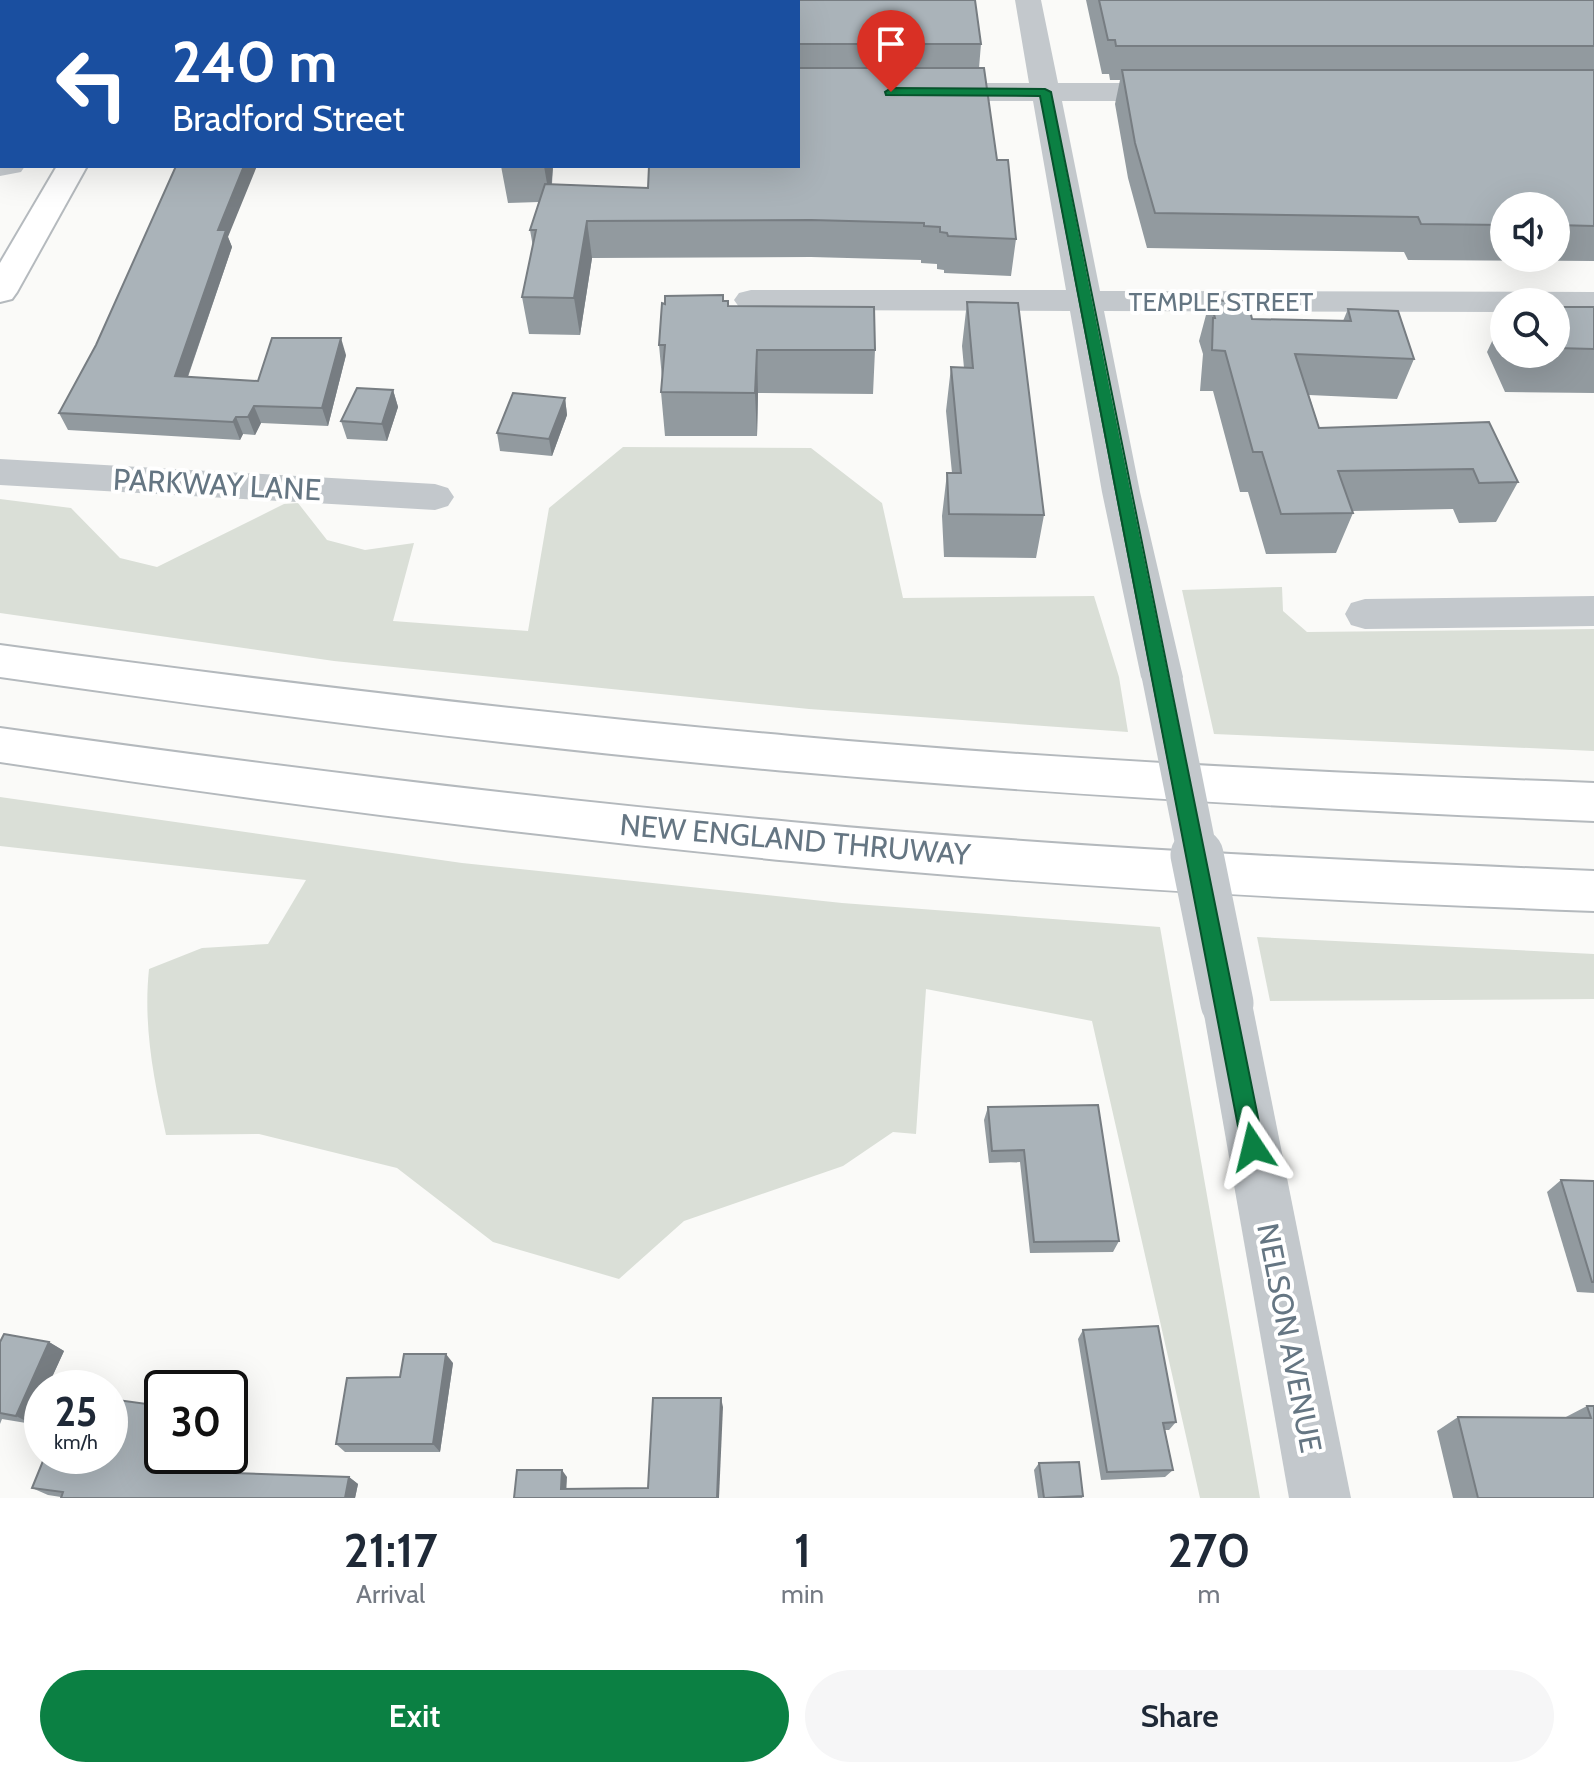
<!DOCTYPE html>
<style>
body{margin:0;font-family:Cabin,sans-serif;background:#f6f6f7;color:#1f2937;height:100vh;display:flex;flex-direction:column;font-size:30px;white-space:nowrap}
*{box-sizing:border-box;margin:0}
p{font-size:26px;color:#747a83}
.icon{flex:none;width:44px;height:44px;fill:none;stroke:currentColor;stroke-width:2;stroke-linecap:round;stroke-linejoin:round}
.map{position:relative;height:1498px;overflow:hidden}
.sheet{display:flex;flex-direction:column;background:#fff;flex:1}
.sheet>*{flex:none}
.guide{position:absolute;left:0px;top:0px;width:800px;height:168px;box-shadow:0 8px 32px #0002;background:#1a4fa0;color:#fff;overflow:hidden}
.controls{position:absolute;left:1490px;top:192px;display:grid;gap:16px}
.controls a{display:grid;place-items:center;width:80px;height:80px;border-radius:50%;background:#fff;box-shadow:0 8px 32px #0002;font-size:40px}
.speed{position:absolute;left:24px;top:1370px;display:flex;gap:16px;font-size:40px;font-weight:700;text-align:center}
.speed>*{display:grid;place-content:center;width:104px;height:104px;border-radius:50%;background:#fff;box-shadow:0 8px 32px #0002;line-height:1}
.speed small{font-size:20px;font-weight:400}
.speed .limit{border:4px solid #111;border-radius:12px;background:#fff;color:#111}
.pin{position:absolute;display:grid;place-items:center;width:68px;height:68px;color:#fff;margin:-82px -34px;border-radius:50% 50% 50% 0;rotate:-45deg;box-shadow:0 0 8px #0007}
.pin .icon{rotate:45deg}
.me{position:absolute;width:88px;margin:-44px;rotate:350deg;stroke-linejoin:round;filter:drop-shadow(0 0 6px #0008)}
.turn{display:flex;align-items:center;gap:28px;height:168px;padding:0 40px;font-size:36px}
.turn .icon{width:104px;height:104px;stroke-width:2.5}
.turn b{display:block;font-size:56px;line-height:68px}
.eta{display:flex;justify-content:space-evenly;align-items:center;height:136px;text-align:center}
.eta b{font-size:48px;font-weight:600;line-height:56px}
.primary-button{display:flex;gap:16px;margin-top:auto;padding:16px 40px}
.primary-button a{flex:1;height:92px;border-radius:48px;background:#0b8043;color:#fff;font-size:32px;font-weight:600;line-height:92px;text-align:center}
.primary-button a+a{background:#f6f6f7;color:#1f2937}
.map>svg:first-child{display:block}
.green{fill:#dadfd7}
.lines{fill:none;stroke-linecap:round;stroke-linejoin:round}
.major-casing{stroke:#b5babe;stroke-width:4}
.highway-casing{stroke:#b4b9bd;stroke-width:4}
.minor{fill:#c3c8cc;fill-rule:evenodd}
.major{fill:#fff;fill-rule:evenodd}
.highway{fill:#fff;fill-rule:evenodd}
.minor-bridge-far1{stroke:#c3c8cc;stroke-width:40}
.minor-bridge{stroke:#c3c8cc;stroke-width:53}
.wall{fill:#929a9f;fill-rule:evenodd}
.shaded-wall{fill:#777d82}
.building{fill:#aab3b9;stroke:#777d82;stroke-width:2}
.route{fill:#0b8043;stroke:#07532c;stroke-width:2}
.labels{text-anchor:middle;stroke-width:8;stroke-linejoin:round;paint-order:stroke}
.far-street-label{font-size:26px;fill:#657683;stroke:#fff}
.street-label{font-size:30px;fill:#657683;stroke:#fff}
</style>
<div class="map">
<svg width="1594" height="1498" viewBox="0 0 1594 1498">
<rect width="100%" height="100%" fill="#fafaf8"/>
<g class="green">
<path d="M 623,447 L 811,448 L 882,503 L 903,598 L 1094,596 L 1119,677 L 1128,732 L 809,709 L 334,661 L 0,613 L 0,499 L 71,508 L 120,558 L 157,567 L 284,504 L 298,503 L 327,540 L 365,550 L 414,543 L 393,621 L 528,631 L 549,508 Z"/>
<path d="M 1282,587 L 1283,611 L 1307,632 L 1594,629 L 1594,751 L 1214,734 L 1182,590 Z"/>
<path d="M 0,797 L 462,863 L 842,903 L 1160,927 L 1260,1498 L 1200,1498 L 1092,1021 L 926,989 L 916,1134 L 893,1132 L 843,1166 L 684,1221 L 619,1279 L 493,1242 L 397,1168 L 259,1134 L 166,1135 C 154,1080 143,1027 149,969 L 202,948 L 268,944 L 306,880 L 0,846 Z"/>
<path d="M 1257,937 L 1594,954 L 1594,999 L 1270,1001 Z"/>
</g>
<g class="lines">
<g class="major-casing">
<path id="major" d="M 57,166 L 87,166 L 17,292 L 12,299 L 0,302 L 0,263 Z"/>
</g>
<g class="highway-casing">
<g id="highway">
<path d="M 0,645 C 263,681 526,712 791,736 C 1058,760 1326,773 1594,783 L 1594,821 C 1329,810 1064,795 799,772 C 532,749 266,715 0,677 Z"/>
<path d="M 0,728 C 263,765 526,798 791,822 C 1058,847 1326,860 1594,871 L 1594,911 C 1326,901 1058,887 791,861 C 526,835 263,802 0,762 Z"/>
</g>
</g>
<g class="minor">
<path d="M 1015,0 L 1041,0 L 1058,83 L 1176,83 L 1186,86 L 1190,92 L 1186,98 L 1176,101 L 1062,101 L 1100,291 L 1594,292 L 1594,312 L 1556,312 L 1556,302 L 1504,302 L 1504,312 L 1104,311 L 1140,492 L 1183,677 L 1177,689 L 1162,693 L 1147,689 L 1141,677 L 1102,492 L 1070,311 L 751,310 L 739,307 L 734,300 L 739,293 L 751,290 L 1066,290 L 1033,101 L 928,101 L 918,98 L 914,92 L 918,86 L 928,83 L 1029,83 Z"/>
<path d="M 0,158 L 2,166 L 25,166 L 21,172 L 0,176 Z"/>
<path d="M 0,459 L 435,484 L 448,488 L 454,497 L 448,506 L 435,510 L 0,485 Z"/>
<path d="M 1594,596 L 1594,626 L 1365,629 L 1351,625 L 1345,614 L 1351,603 L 1365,599 Z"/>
<path d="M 1227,980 L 1245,987 L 1252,1003 L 1351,1498 L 1289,1498 L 1202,1003 L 1209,987 Z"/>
</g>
<use href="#major" class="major"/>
<use href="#highway" class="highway"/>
<path class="minor-bridge-far1" d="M 1162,677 L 1198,857"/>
<path class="minor-bridge" d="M 1197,855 L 1227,1003"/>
</g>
<g class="wall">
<path d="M 0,0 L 2,2 L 2,137 L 0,137 Z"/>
<path d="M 1086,0 L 1594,0 L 1594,261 L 1408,260 L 1404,252 L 1147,248 L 1128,178 L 1115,104 L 1120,80 L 1110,80 L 1109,74 L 1102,74 ZM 1504,206 L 1556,206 L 1556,258 L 1504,258 Z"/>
<path d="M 798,2 L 981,44 L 979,68 L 997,160 L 1016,239 L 1011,276 L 944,273 L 944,270 L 937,269 L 937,264 L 921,263 L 921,260 L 811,257 L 592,258 L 580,335 L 529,334 L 522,297 L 533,247 L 530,230 L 539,202 L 508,203 L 501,166 L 553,166 L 552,184 L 648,188 Z"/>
<path d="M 228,237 L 232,247 L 188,377 L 258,381 L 346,355 L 328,426 L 261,423 L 255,435 L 243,434 L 240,440 L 68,430 L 59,413 Z"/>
<path d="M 1210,300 L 1252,319 L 1343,321 L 1348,309 L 1414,359 L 1397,399 L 1309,395 L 1319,428 L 1489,422 L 1518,482 L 1496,522 L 1459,523 L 1453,509 L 1352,511 L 1353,513 L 1336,553 L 1266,554 L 1248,492 L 1240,492 L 1213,391 L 1200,391 L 1203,354 L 1199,341 Z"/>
<path d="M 723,301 L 729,306 L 875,350 L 873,394 L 758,393 L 757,436 L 665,436 L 661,392 L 662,378 L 659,345 Z"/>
<path d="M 967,302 L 1044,515 L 1036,558 L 944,557 L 942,516 L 947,473 L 952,473 L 946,411 L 951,367 L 964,368 L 962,346 Z"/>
<path d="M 1556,307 L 1594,307 L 1594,393 L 1505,392 L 1487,352 L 1504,316 L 1504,354 L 1556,354 Z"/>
<path d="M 393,390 L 398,407 L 387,441 L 347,439 L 341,421 Z"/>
<path d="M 565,398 L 567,415 L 552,456 L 500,451 L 497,433 Z"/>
<path d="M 988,1107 L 1119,1241 L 1113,1252 L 1030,1253 L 1020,1162 L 989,1163 L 984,1120 Z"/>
<path d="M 1561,1180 L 1594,1181 L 1594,1293 L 1577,1292 L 1547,1192 Z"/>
<path d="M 1083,1330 L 1176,1422 L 1169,1430 L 1165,1430 L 1173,1470 L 1165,1477 L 1101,1480 L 1078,1339 Z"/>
<path d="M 0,1342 L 49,1342 L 64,1351 L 47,1388 L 42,1388 L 42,1400 L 32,1424 L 2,1419 L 0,1424 Z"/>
<path d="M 453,1363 L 440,1452 L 345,1452 L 336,1444 L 400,1377 Z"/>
<path d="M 1587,1406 L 1594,1406 L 1594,1498 L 1453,1498 L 1437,1431 L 1458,1417 L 1564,1418 Z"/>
<path d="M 162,1456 L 221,1456 L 215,1473 L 349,1477 L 358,1484 L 355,1498 L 61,1498 L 61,1497 L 48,1495 L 32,1488 Z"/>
<path d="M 1039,1463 L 1083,1496 L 1082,1498 L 1038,1498 L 1034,1470 Z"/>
</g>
<g class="shaded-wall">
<path d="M 244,166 L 257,166 L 228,237 L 232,247 L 182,393 L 175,376 L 218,230 Z"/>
<path d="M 544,166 L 553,166 L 550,201 Z"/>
<path d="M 587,221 L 592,258 L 580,335 L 574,298 Z"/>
<path d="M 341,338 L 346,355 L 328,426 L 322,408 Z"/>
<path d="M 757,350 L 758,393 L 757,436 L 755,393 Z"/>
<path d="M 393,390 L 398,407 L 387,441 L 382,424 Z"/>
<path d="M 565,398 L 567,415 L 552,456 L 549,439 Z"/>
<path d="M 254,406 L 261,423 L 255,435 L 248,417 Z"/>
<path d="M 236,417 L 243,434 L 240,440 L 233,422 Z"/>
<path d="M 49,1342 L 64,1351 L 47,1388 L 42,1388 L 42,1400 L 32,1424 L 16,1416 Z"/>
<path d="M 446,1354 L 453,1363 L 440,1452 L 433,1444 Z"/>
<path d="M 721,1398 L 723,1407 L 719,1498 L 717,1498 Z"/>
<path d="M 206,1456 L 221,1456 L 213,1480 L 201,1472 Z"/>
<path d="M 562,1470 L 567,1477 L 566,1496 L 561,1489 Z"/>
<path d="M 349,1477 L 358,1484 L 355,1498 L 345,1498 Z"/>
</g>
<g class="building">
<path d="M 0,0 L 52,0 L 52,2 L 2,2 L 2,117 L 0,120 Z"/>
<path d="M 232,0 L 298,0 L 297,2 L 231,2 Z"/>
<path d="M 511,0 L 561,0 L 561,2 L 510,2 Z"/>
<path d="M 665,0 L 975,0 L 981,44 L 798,44 L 798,2 L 665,2 Z"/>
<path d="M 1099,0 L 1594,0 L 1594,46 L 1116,46 L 1115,40 L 1108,40 Z"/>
<path d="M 798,68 L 984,68 L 997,160 L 1008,160 L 1016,239 L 948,236 L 947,233 L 940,232 L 940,227 L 924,226 L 924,223 L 811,220 L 587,221 L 574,298 L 522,297 L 536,230 L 530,230 L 545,184 L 648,188 L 649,166 L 798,166 Z"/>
<path d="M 1122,70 L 1594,70 L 1594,226 L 1556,225 L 1556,206 L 1504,206 L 1504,225 L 1421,224 L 1418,217 L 1155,213 L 1135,143 Z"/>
<path d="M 176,166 L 244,166 L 218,230 L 226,230 L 175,376 L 258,381 L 272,338 L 341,338 L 322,408 L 254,406 L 248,417 L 236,417 L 233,422 L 59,413 L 96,345 Z"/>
<path d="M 723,295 L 723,301 L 728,301 L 728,306 L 874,307 L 875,350 L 757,350 L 755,393 L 661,392 L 665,345 L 659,345 L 662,303 L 665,304 L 665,296 Z"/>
<path d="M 1210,300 L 1248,302 L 1252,319 L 1351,321 L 1348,309 L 1398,311 L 1414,359 L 1295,354 L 1319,428 L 1489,422 L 1518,482 L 1479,483 L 1473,469 L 1338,471 L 1353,513 L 1281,514 L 1262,452 L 1253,452 L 1225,351 L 1212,350 L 1213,318 L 1215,318 Z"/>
<path d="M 967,302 L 1018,303 L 1044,515 L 949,514 L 947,473 L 961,473 L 951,367 L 973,368 Z"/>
<path d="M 1556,307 L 1594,307 L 1594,349 L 1556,348 Z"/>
<path d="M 357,388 L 393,390 L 382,424 L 341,421 Z"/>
<path d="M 513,393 L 565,398 L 549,439 L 497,433 Z"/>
<path d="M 1098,1105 L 1119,1241 L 1034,1242 L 1024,1150 L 992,1151 L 988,1107 Z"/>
<path d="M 1561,1180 L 1594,1181 L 1594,1282 L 1592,1282 Z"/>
<path d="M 1158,1326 L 1176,1422 L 1163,1423 L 1173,1470 L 1107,1472 L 1083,1330 Z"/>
<path d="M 4,1334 L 49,1342 L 16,1416 L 0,1413 L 0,1342 Z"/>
<path d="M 404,1354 L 446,1354 L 433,1444 L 336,1444 L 347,1378 L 400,1377 Z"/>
<path d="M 653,1398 L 721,1398 L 717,1498 L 514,1498 L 517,1470 L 562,1470 L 561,1489 L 648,1488 Z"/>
<path d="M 110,1399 L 162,1406 L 162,1456 L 206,1456 L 201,1472 L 349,1477 L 345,1498 L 61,1498 L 63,1492 L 32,1488 L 45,1456 L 110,1456 Z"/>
<path d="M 1587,1406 L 1594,1406 L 1594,1498 L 1478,1498 L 1458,1417 L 1591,1418 Z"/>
<path d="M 1079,1462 L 1083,1496 L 1044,1498 L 1039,1463 Z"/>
</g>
<path class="route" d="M 891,88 L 1045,89 L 1051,92 C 1119,444 1194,795 1264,1147 L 1260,1155 L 1253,1158 L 1245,1155 L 1242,1147 C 1175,797 1105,447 1040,96 L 886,95 L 885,92 Z"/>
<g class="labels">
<g class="far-street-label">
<text x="1221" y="311">TEMPLE STREET</text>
</g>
<g class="street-label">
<text transform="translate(217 485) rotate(3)" y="10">PARKWAY LANE</text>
<text transform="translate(795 840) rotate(5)" y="10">NEW ENGLAND THRUWAY</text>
<text transform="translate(1289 1338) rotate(79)" y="10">NELSON AVENUE</text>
</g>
</g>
</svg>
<div class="controls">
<a><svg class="icon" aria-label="sound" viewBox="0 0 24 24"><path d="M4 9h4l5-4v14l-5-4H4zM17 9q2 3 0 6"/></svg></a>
<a><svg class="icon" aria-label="search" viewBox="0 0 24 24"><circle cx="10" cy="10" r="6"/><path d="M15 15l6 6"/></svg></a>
</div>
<div class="speed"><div>25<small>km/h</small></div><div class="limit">30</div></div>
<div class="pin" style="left:891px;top:92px;background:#d93025"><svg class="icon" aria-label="arrive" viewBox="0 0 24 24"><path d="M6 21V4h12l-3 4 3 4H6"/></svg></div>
<svg class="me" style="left:1253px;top:1147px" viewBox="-20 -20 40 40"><path d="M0-17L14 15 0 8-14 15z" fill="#0b8043" stroke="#fff" stroke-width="4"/></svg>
<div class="guide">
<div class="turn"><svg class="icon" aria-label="left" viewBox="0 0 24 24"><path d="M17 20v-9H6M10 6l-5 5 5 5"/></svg><div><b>240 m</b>Bradford Street</div></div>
</div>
</div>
<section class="sheet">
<div class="eta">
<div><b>21:17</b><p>Arrival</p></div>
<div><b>1</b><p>min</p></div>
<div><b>270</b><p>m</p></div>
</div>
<div class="primary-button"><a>Exit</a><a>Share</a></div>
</section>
